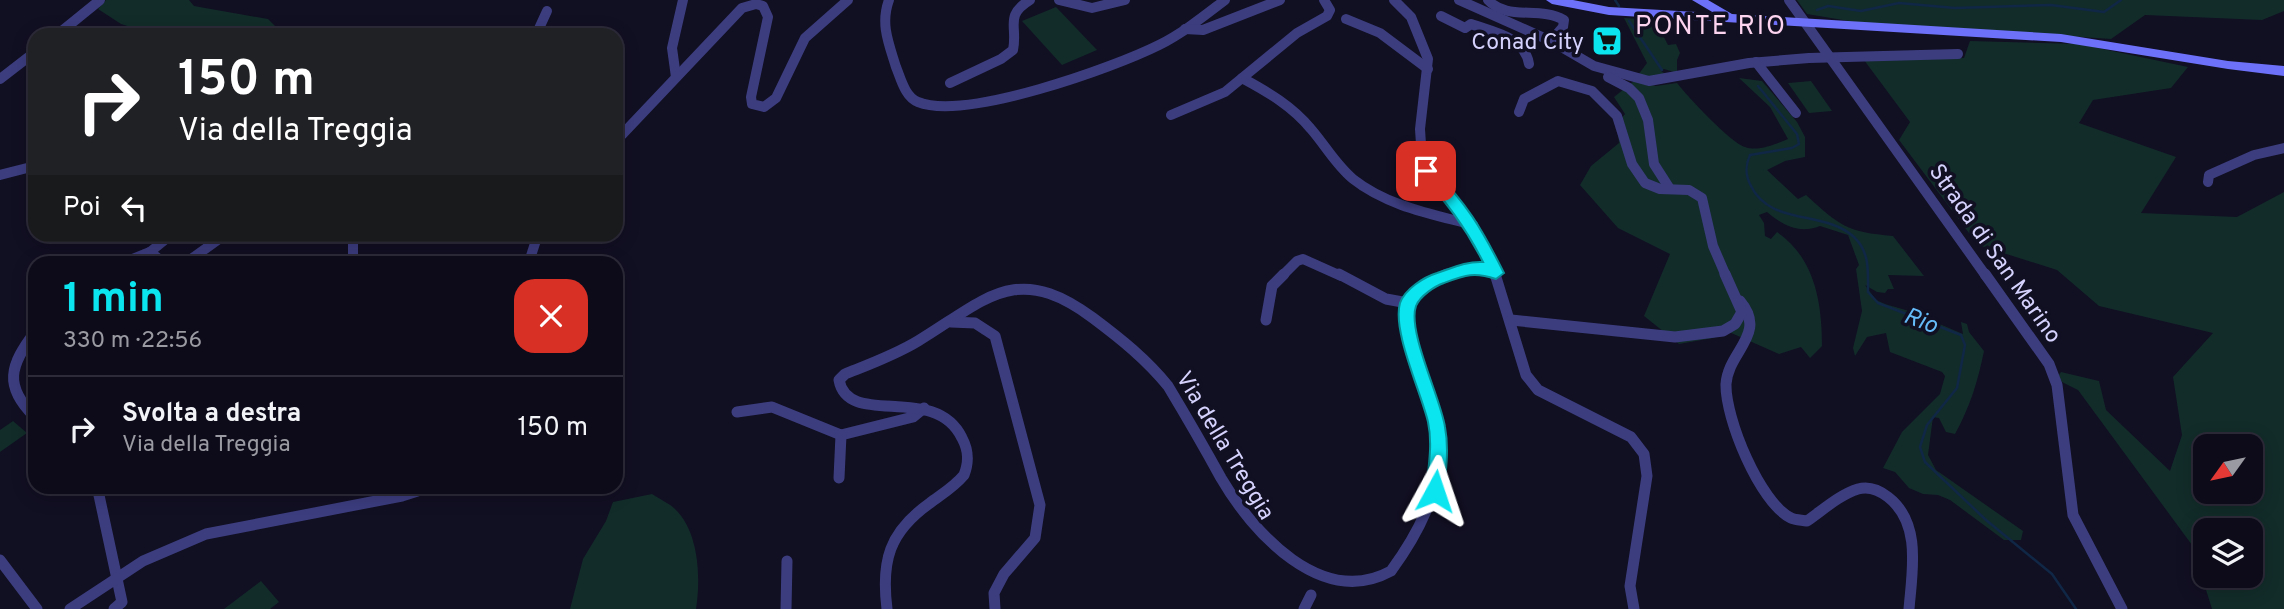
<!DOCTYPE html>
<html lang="it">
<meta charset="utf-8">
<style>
body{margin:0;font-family:Overpass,sans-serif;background:#1b1927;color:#f1f3f6;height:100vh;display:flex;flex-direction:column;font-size:26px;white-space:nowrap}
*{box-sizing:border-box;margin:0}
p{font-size:23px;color:#9a9ba2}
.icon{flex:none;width:38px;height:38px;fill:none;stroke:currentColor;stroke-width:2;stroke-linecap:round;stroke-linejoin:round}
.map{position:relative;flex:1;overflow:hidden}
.side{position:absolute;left:28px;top:256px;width:595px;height:238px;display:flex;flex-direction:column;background:#0d0b1a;border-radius:21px;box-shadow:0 4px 18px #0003,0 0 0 2px #2d2b39}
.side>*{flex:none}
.banner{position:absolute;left:28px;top:28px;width:595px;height:214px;border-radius:21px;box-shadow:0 4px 18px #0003,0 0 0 2px #2d2b39;background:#202124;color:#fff;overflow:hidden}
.needle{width:46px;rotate:237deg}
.fabs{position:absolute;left:2193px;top:434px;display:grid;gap:14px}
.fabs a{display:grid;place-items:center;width:70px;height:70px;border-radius:14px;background:#0d0b1a;box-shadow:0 4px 18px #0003,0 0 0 2px #2d2b39;font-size:35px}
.pin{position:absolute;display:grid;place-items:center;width:60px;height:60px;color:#fff;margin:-30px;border-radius:14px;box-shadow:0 4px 10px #0006}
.me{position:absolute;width:77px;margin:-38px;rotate:5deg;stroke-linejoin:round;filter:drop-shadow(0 0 5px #0008)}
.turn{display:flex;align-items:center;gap:24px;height:147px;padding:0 35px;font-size:32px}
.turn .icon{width:91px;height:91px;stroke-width:2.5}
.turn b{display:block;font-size:49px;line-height:60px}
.then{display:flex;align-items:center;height:66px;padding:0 35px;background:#0003;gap:14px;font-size:26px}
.round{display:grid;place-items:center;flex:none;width:74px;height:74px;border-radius:21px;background:#1b1927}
.headline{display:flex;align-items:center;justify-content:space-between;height:119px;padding:0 35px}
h1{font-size:42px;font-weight:700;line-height:52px;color:#0be5f0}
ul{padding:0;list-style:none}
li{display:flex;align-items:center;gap:21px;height:105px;padding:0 35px;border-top:2px solid #2d2b39}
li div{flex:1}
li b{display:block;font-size:26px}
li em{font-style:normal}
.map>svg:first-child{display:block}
.green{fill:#122c2a;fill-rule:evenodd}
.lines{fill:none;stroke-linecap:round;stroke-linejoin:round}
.stream{stroke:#102745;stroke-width:2.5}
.street-far1{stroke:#3c3d7f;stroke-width:10}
.street{stroke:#3c3d7f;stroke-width:11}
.secondary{fill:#6d71f9;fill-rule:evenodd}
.route{fill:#0be5f0;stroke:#07959c;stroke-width:2}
.labels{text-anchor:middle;stroke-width:7;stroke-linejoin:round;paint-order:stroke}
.poi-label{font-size:23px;fill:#d5d2fd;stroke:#110f22;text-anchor:end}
.street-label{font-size:23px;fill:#d5d2fd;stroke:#110f22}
.water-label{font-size:24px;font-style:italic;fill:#65bbf8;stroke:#110f22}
.quarter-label{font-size:26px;letter-spacing:2px;fill:#fdd4f0;stroke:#110f22}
</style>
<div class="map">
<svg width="2284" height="609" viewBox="0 0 2284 609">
<rect width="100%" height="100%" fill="#110f22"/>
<g class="green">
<path d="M 106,0 L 189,0 L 194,6 L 268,19 L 284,35 L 156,35 L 121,24 L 98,9 Z"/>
<path d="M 1797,0 L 2284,0 L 2284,11 L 2262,20 L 2145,15 L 2111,39 L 1855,22 L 1807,14 Z"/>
<path d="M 1056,7 L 1097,50 L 1062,65 L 1022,21 Z"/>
<path d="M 1624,18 L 1655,20 L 1668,45 L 1676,44 L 1680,53 L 1677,60 L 1677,73 L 1664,69 L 1661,71 L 1667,75 L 1657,77 L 1638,75 L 1647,63 Z"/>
<path d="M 1970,41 L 2079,44 L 2188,67 L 2171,88 L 2093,100 L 2079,123 L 2176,157 L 2141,213 L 2237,217 L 2284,192 L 2284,609 L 2212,609 L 2192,545 L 2078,390 L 2062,382 L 2058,376 L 2061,372 L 2099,381 L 2106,410 L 2170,471 L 2182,435 L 2173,377 L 2213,333 L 2099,306 L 2057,270 L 1978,245 L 1899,140 L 1910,122 L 1864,60 L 1964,58 ZM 2205,446 L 2250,446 L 2250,492 L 2205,492 ZM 2205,530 L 2250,530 L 2250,576 L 2205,576 Z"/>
<path d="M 1739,78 L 1762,81 L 1797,122 L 1805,137 L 1805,157 L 1785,161 L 1767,170 L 1798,199 L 1806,195 C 1840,226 1847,232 1893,236 L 1924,276 L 1888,275 L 1894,289 L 1888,289 L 1885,293 L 1877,292 L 1865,285 L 1876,300 L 1885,304 L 1909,311 L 1963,334 L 1961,322 L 1967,324 L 1969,332 L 1984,351 C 1978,381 1970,407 1955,434 L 1946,432 L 1939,418 L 1933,417 L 1928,455 L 1936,470 L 2023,531 L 2021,540 L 2004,540 L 1950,500 L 1938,495 L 1923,494 L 1909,488 L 1895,472 L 1883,468 L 1902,432 L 1940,394 L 1945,376 L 1942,372 L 1890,352 L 1886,333 L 1867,337 L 1855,356 L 1853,348 L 1862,311 L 1856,269 L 1859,265 L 1848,235 L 1820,226 C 1799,234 1784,226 1767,212 L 1759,215 L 1764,223 L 1765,236 L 1771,239 L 1777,232 C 1815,258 1822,303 1822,346 L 1810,358 L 1801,347 L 1779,354 L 1729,332 L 1713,338 L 1679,344 L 1644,316 L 1670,254 L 1618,228 L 1580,185 L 1591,166 L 1619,143 L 1617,124 L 1625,114 L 1614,97 L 1634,81 L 1656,86 L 1677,83 C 1687,96 1731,143 1745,147 C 1758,152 1776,144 1788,139 L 1770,107 Z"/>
<path d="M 1811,81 L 1832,111 L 1809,113 L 1788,83 Z"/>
<path d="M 13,421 L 27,433 L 0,452 L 0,430 Z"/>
<path d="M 652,494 C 659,499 669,503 675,509 C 699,532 701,578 696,609 L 570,609 L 583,559 L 606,521 L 613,502 Z"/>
<path d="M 261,581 L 279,602 L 270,609 L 224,609 Z"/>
</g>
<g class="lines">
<g class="stream">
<path d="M 1615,0 L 1619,6"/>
<path d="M 1817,10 L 1828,6 L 1861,11 L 1899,3 L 1955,8 L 2051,5 L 2104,12 L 2121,0"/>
<path d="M 1629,21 L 1662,70"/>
<path d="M 1758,86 L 1797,134 L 1799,144 L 1792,148 L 1750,155 C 1745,166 1745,175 1751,186 C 1770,226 1825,210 1854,237 C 1870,252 1868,272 1868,292 L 1878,303 L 1961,335 L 1965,345 L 1957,388 L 1927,425 L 1920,447 L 1925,462 L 1986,520 L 2052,574 L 2076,609"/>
</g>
<g class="street-far1">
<path d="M 889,0 C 880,24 889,44 896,67 C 901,79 905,97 918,102 C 965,121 1113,68 1159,45 C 1183,33 1204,16 1225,0"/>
<path d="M 1059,0 L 1092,8 L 1125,0"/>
<path d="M 1394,0 L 1411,17 L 1428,59 L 1420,129 L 1422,159 L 1431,177 L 1473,225 L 1495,276"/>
<path d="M 1459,0 L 1551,41 L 1594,66 L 1649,81 L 1749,63 L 1809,58 L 1958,54"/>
<path d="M 1488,0 C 1507,21 1540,6 1564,20 L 1563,27 L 1551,41"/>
<path d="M 1789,0 L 1986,276"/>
<path d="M 1441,16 L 1465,28 L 1471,24 C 1493,32 1525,37 1529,64"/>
<path d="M 1346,19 L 1380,33 L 1428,69"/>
<path d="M 1185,29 L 1203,30 L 1280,0"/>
<path d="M 57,35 L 100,0"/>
<path d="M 536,35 L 547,11"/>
<path d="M 1756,62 L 1796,113"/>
<path d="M 676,77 L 672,48 L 683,0"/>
<path d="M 1608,77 L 1629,88 L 1639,98 L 1648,120 L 1654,164 L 1670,189"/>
<path d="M 1242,78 C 1268,92 1292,106 1311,129 C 1325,145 1336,165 1353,179 C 1387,206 1432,214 1473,225"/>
<path d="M 0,79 L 35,52"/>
<path d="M 950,83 L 1001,59 L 1013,50 C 1018,26 1004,16 1030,0"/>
<path d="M 1519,112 L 1524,99 L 1558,81 L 1592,91 L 1617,116 L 1632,164 L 1645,183 L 1660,189 L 1689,190 L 1702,198 L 1713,246 L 1726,276"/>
<path d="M 1171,115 L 1225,92 L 1297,33 L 1327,16 L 1330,10 L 1324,0"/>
<path d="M 616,141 L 742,8 L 756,4 L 763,6 L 768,17 L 751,97 L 752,104 L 764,107 L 776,98 L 805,38 L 848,0"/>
<path d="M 0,175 L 35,166"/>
<path d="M 2208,182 L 2209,175 L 2254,155 L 2284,148"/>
<path d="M 353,234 L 353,262"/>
<path d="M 150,252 L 163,262"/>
<path d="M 125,262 L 150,252 L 172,234"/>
<path d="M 187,262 L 226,234"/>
<path d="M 529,262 L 538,234"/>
<path d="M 1282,276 L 1297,261 L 1303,259 L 1341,276"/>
<path d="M 1443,276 C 1462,268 1477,264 1496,273"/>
</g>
<g class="street">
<path d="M 1339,274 L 1386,299 L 1408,303"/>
<path d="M 1495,274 L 1526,375 L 1538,390 L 1631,437 L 1644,454 L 1647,476 L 1630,586 L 1634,609"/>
<path d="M 1985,274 L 2049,364 L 2057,385 L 2073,515 L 2122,609"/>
<path d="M 1740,301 C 1768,334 1728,351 1726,384 C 1725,418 1760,503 1791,518 C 1795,520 1802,520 1807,521 C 1823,510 1839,495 1858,489 C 1869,486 1879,490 1888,497 C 1922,523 1912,572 1909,609"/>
<path d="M 1266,320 L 1272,286 L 1284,274"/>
<path d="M 1511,320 L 1675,337 L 1723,331 L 1735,324 L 1742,312 L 1725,274"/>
<path d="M 951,322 L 975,323 L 995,336 L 1040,505 L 1035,538 L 1004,574 L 994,593 L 995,609"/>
<path d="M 35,332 C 10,365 3,386 35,417"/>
<path d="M 737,412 L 772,407 L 841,435 L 913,417 L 924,408"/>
<path d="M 839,478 L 841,435"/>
<path d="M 97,486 L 122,602 L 114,609"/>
<path d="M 0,560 L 37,609"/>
<path d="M 70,609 L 143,561 L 206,534 L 402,496 L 433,486"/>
<path d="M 786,609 L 787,561"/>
<path d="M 887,609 C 881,561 889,532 930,503 C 942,494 954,487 964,475 C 969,462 969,451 962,438 C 935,382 848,429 839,380 L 845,374 C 870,364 895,355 918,341 C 987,299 1016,261 1093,318 C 1121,339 1146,359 1168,386 C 1186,416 1204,447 1221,478 C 1253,533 1322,609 1391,571 C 1418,534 1440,493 1439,445 C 1438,401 1397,349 1408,307 C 1412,290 1433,281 1447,274"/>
<path d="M 1304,609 L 1311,595"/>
</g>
<path class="secondary" d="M 1546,0 L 1573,0 L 1609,7 L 1714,13 L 1692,0 L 1708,0 L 1732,14 L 2061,34 L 2228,61 L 2284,66 L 2284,76 L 2228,69 L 2061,42 L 1609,15 L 1552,4 Z"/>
</g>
<path class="route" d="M 1426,165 L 1431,167 C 1467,204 1481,227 1504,273 L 1496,279 C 1474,272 1466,275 1444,283 C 1435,286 1420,296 1416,306 C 1407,331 1441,399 1445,427 C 1449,448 1446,470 1444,491 L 1441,497 L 1435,499 L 1429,497 L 1426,491 C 1428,469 1433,445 1428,422 C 1421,392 1392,331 1400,303 C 1405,289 1424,277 1437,273 C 1452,268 1467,261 1483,262 C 1466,228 1447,202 1421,174 L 1419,171 L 1421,167 Z"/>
<defs>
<g id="supermarket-square" transform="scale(1.575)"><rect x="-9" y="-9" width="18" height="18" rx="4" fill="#0be5f0" stroke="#110f22"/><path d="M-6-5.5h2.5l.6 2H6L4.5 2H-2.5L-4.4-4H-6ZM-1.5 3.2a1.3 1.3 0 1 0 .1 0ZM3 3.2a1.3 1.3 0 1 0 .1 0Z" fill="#111"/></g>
</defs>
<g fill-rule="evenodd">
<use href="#supermarket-square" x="1607" y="41"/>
</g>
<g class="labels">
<g class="poi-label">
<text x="1584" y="49">Conad City</text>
</g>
<g class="street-label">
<text transform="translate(1996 253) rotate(55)" y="8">Strada di San Marino</text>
<text transform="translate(1226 445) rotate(59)" y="8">Via della Treggia</text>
</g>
<g class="water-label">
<text transform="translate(1921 320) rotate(21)" y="8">Rio</text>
</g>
<g class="quarter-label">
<text x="1711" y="34">PONTE RIO</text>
</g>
</g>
</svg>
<div class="fabs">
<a><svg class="needle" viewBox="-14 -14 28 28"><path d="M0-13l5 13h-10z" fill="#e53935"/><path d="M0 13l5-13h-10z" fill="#9a9ba2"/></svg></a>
<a><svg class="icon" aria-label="layers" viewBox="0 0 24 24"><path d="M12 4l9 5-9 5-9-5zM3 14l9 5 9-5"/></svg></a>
</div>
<div class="pin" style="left:1426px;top:171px;background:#d93025"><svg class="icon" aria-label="arrive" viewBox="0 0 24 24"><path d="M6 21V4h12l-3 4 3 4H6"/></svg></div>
<svg class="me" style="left:1435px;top:491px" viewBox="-20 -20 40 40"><path d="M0-17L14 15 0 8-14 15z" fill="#0be5f0" stroke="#fff" stroke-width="4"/></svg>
<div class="banner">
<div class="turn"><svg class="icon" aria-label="right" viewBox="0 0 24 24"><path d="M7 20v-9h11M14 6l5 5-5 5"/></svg><div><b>150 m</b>Via della Treggia</div></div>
<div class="then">Poi<svg class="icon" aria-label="left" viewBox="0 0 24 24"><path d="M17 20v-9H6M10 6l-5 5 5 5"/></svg></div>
</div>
<section class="side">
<div class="headline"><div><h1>1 min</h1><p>330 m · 22:56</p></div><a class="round" style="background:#d93025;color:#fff"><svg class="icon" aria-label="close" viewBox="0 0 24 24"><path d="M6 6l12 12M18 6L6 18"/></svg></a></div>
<ul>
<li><svg class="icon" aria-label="right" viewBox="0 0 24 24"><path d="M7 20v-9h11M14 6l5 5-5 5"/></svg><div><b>Svolta a destra</b><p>Via della Treggia</p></div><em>150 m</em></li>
</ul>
</section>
</div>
